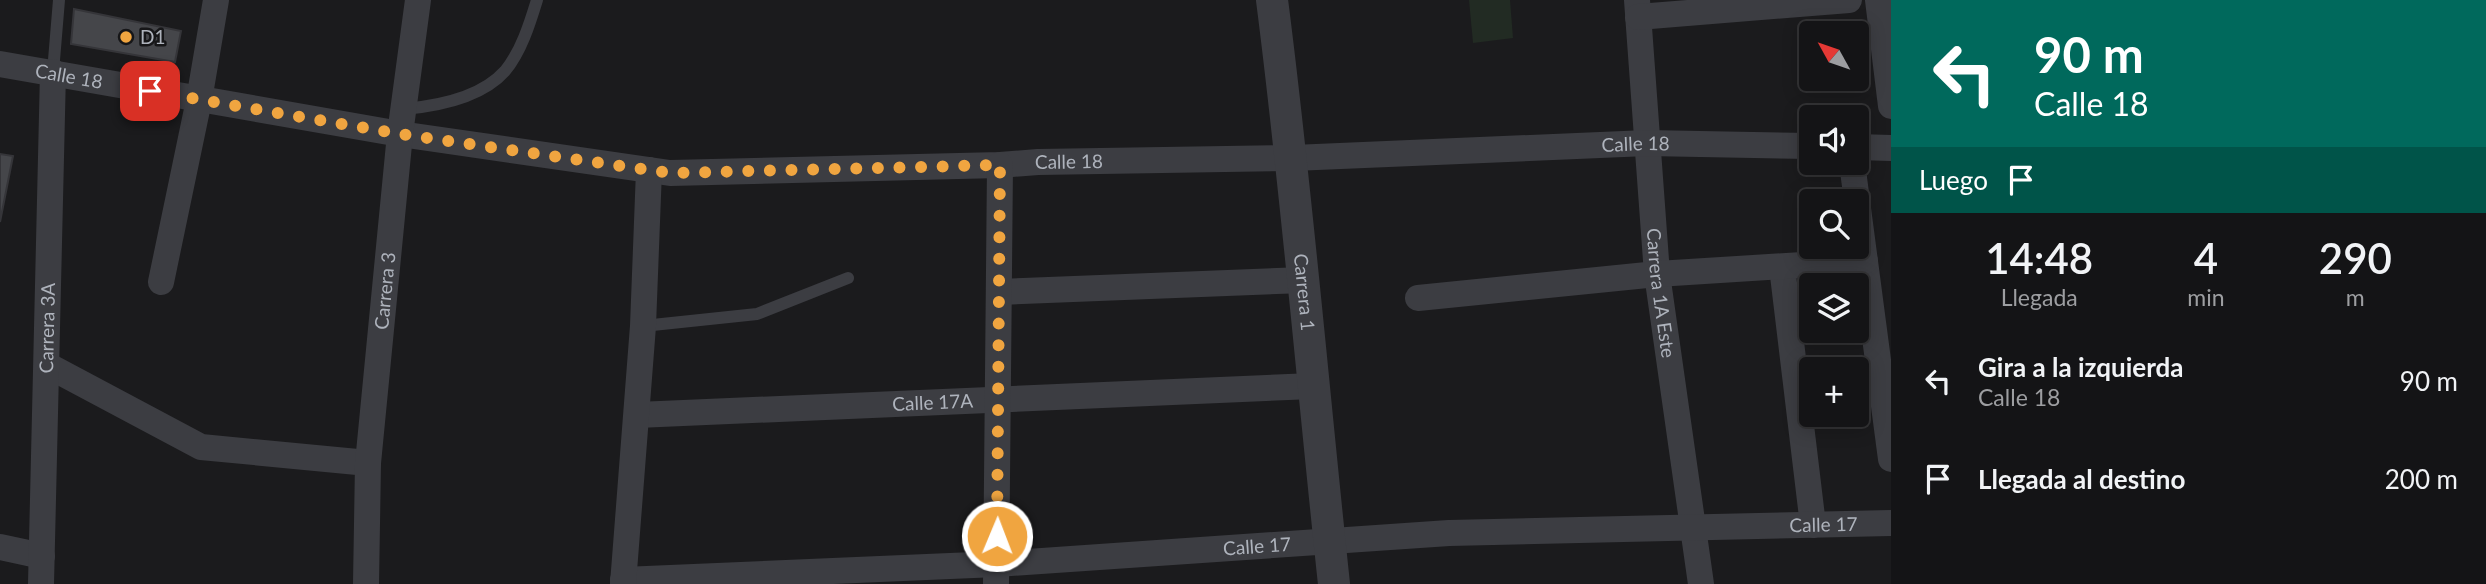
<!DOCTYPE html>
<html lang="es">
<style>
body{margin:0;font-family:Lato,sans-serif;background:#1d1d1f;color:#f1f3f6;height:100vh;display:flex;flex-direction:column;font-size:26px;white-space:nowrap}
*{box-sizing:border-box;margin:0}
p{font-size:23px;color:#9d9ea1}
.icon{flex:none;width:38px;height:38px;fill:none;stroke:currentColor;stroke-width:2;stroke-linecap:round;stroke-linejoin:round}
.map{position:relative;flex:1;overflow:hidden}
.drawer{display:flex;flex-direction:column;background:#141416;width:595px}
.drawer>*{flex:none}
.top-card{background:#00695c;color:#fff;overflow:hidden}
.needle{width:46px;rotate:310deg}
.tools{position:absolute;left:1799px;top:21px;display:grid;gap:14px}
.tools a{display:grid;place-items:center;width:70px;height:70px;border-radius:7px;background:#141416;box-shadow:0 4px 18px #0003,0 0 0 2px #333335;font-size:35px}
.pin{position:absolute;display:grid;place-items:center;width:60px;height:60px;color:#fff;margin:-30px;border-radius:14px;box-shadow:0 4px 10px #0006}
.me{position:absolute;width:77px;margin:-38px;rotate:1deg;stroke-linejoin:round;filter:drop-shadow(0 0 5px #0008)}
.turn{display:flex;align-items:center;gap:24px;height:147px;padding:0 28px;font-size:32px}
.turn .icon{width:91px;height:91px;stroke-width:2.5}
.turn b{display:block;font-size:49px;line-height:60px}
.then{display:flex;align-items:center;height:66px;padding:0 28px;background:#0003;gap:14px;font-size:26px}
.eta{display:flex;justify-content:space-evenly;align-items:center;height:119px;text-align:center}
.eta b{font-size:42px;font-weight:600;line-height:49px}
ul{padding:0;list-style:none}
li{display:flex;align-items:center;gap:21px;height:98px;padding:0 28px}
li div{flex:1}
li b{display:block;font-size:26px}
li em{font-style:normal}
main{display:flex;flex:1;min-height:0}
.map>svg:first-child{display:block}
.green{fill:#222b23}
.building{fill:#45464a;stroke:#353539;stroke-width:2}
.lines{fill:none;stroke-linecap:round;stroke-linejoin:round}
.service{stroke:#3c3d42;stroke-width:12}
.minor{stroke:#3c3d42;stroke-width:26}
.tertiary{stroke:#3c3d42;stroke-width:32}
.route{stroke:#f0a540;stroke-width:12;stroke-dasharray:0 21.6}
.poi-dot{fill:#f0a540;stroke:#161618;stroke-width:2.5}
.labels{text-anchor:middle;stroke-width:5;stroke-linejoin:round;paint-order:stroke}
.poi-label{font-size:19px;fill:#aeb3bc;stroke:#161618;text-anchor:start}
.street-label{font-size:19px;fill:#aeb3bc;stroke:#161618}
</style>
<main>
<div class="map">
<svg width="1891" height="584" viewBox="0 0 1891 584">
<rect width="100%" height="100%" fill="#1b1b1d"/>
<path class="green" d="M 1469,0 L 1510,0 L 1513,38 L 1473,43 Z"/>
<g class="building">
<path d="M 74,9 L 181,31 L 175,62 L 71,44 Z"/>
<path d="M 0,154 L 13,156 L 0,222 Z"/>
</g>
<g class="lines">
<g class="service">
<path d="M 53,72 L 59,0"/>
<path d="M 404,109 C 438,106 481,98 505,71 C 521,52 530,23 537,0"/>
<path d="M 643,326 L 757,314 L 848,278"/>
</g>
<g class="minor">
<path id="s1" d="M 1637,0 L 1657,274 L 1701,584"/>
<path d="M 1878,0 L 1891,106"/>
<path d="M 1638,17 L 1849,0"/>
<path id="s2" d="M 0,64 L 400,134 L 670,173 L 1000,165 L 1038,162 L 1293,158 L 1647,143 L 1811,146"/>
<path d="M 1857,147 L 1891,148"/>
<path d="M 1852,163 L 1891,459"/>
<path d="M 1782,267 L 1813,525"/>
<path d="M 161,282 L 199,100 L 216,0"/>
<path d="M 999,292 L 1304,280"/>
<path d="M 1418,298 L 1657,274 L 1865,261"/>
<path d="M 47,365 L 201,447 L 368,463"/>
<path id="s3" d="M 637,415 L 1313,386"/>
<path d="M 0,547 L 42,556"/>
<path id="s4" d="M 623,580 L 997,564 L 1449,533 L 1891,523"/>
<path id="s5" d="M 41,584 L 53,72"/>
<path id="s6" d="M 366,584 L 368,463 L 400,134 L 418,0"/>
<path d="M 623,584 L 643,326 L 649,170"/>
<path d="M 996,584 L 1000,165"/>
</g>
<path class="tertiary" id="s7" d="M 1272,0 C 1297,194 1313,389 1334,584"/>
</g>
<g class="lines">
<path class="route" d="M 150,91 L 400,134 L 670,173 L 1000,165 L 997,536"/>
</g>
<circle class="poi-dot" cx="126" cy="37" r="7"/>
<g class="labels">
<g class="poi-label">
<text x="140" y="44">D1</text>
</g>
<g class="street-label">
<text dy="7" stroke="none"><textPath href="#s2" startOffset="70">Calle 18</textPath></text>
<text dy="7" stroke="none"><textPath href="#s2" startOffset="1645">Calle 18</textPath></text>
<text dy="7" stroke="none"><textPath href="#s2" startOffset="1078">Calle 18</textPath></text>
<text dy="7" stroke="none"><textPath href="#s6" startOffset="294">Carrera 3</textPath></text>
<text dy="7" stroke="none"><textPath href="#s7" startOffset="294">Carrera 1</textPath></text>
<text dy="7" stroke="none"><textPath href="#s1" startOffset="294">Carrera 1A Este</textPath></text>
<text dy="7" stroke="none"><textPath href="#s5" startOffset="256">Carrera 3A</textPath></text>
<text dy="7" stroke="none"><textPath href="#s3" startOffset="296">Calle 17A</textPath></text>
<text dy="7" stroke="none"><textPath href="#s4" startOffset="1202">Calle 17</textPath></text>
<text dy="7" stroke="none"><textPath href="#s4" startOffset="635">Calle 17</textPath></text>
</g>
</g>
</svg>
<div class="tools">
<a><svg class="needle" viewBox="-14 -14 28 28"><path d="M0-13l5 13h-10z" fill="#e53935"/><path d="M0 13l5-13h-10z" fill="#9d9ea1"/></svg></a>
<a><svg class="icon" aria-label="sound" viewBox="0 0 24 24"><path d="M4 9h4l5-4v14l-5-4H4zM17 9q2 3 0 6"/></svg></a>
<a><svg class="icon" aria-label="search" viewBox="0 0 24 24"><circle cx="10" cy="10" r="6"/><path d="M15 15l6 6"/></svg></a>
<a><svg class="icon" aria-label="layers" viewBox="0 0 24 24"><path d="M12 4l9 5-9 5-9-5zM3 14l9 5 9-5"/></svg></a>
<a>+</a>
</div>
<div class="pin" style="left:150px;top:91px;background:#d93025"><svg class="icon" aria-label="arrive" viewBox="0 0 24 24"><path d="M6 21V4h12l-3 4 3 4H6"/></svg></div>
<svg class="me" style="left:997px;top:536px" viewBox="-20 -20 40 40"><circle r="17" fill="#f0a540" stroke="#fff" stroke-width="3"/><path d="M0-11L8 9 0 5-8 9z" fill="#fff"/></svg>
</div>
<section class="drawer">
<div class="top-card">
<div class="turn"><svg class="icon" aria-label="left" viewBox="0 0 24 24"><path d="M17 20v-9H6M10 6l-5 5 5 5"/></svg><div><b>90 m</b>Calle 18</div></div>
<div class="then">Luego<svg class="icon" aria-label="arrive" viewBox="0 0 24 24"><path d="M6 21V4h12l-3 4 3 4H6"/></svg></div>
</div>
<div class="eta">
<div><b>14:48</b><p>Llegada</p></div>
<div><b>4</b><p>min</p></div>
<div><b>290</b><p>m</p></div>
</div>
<ul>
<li><svg class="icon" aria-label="left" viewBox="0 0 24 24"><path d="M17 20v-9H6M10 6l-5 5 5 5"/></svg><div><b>Gira a la izquierda</b><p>Calle 18</p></div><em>90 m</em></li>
<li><svg class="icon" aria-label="arrive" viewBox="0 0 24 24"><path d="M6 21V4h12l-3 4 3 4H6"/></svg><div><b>Llegada al destino</b></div><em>200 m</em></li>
</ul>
</section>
</main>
